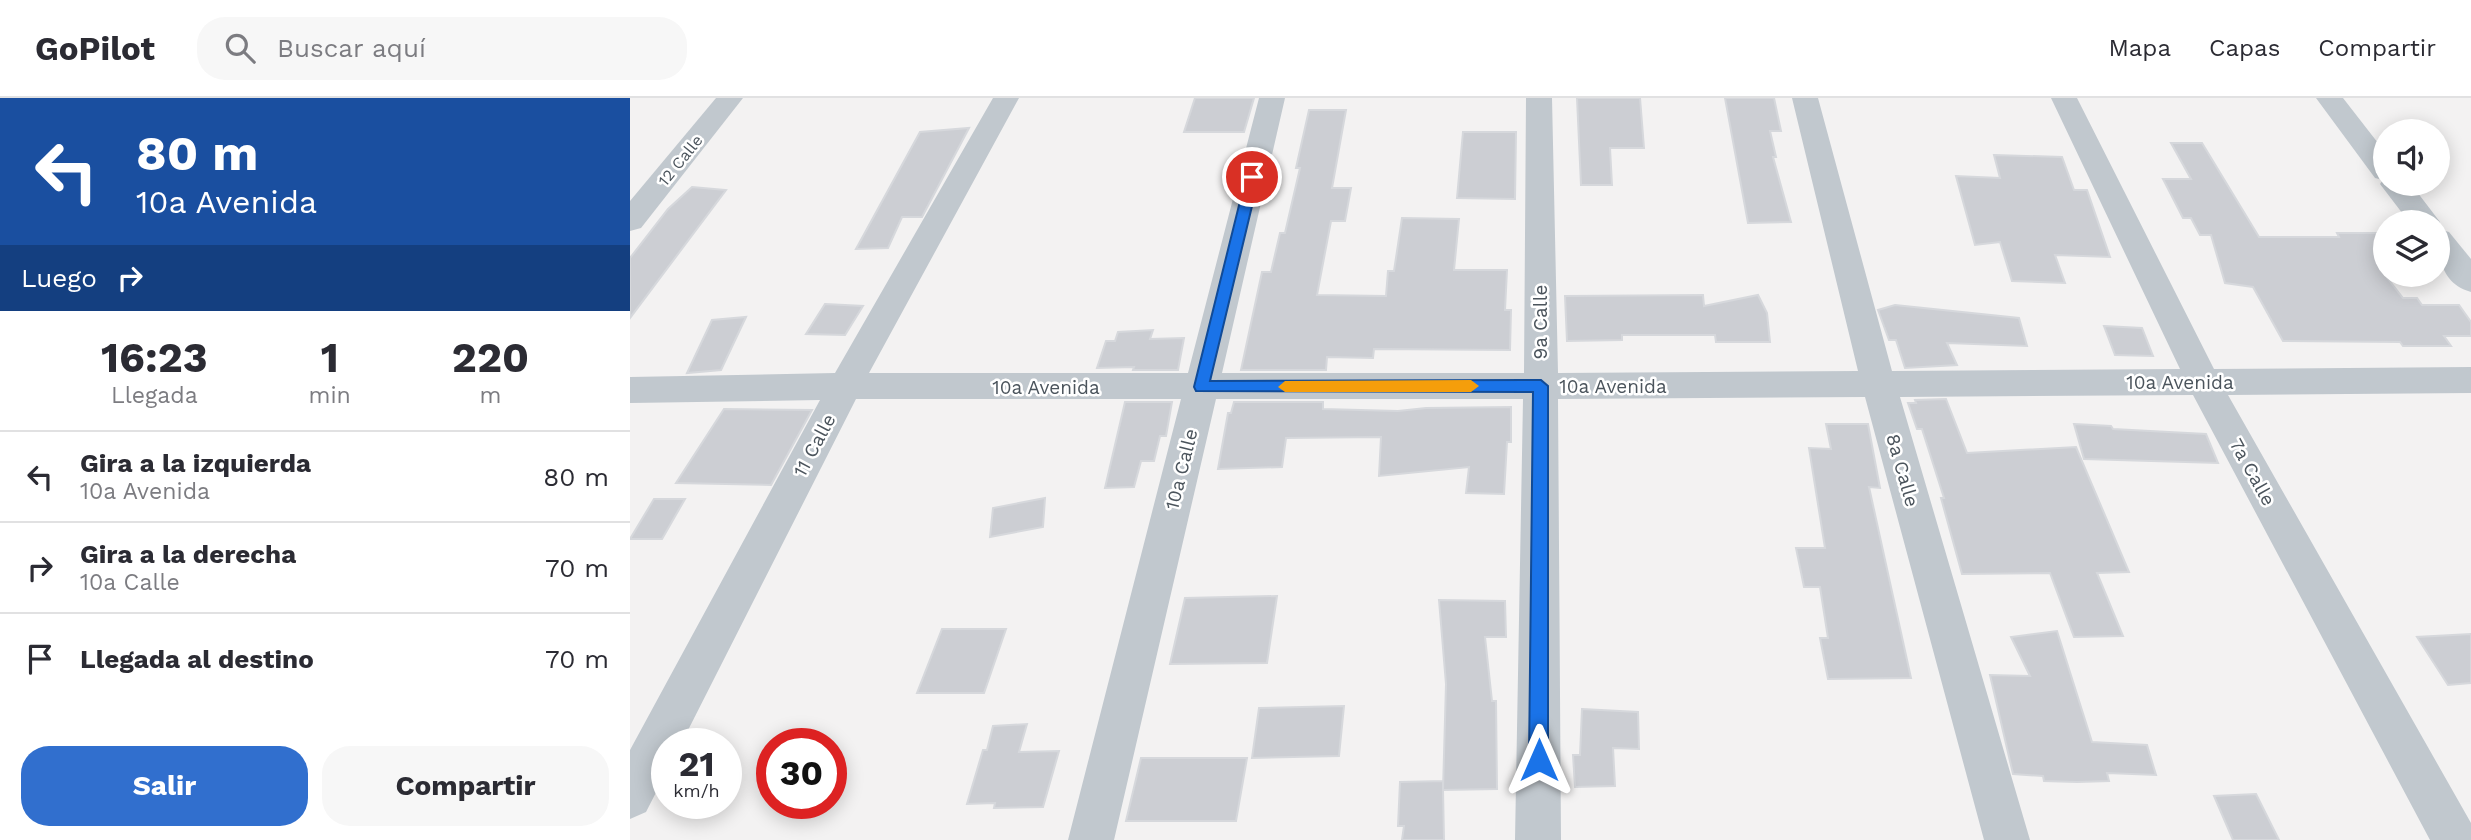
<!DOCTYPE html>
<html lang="es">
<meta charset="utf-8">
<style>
body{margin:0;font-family:"Work Sans",sans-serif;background:#f7f7f7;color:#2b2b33;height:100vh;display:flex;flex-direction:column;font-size:26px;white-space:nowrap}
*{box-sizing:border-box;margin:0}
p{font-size:23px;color:#7c7c81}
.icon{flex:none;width:38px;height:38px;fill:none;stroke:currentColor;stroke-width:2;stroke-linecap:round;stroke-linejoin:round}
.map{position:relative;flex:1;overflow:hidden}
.sheet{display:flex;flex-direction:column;background:#fff;width:630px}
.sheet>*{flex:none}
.top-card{background:#1a4fa0;color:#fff;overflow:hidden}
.controls{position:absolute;left:1743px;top:21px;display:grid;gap:14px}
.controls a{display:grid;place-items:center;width:77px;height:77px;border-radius:50%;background:#fff;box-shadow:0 4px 18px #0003;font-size:35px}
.speed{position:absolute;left:21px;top:630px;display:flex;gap:14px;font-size:35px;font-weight:700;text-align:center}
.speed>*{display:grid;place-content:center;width:91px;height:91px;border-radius:50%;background:#fff;box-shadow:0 4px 18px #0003;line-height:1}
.speed small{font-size:18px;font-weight:400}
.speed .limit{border:10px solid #d22;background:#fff;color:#111}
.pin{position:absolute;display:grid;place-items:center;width:60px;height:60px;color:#fff;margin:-30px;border:4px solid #fff;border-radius:50%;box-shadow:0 2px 7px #0007}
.me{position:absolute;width:77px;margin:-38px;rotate:0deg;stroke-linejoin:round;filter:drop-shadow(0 0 5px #0008)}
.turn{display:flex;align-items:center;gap:24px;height:147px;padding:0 21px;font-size:32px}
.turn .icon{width:91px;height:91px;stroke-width:2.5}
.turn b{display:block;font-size:49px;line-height:60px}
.then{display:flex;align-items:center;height:66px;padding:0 21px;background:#0003;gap:14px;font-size:26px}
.eta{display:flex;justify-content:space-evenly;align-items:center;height:119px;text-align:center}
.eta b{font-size:42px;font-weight:700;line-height:49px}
.action{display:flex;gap:14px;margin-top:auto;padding:14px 21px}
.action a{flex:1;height:80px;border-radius:28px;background:#316fce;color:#fff;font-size:28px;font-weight:700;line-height:80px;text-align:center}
.action a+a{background:#f7f7f7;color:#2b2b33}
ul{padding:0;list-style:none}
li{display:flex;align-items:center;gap:21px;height:91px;padding:0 21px;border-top:2px solid #e1e1e2}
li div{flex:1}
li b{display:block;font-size:26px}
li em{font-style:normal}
header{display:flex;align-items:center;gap:42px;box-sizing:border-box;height:98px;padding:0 35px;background:#fff;border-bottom:2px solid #e1e1e2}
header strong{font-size:33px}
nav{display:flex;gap:38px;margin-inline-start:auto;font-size:24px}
.search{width:490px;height:63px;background:#f7f7f7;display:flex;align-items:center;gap:18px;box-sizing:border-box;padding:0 24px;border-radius:28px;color:#7c7c81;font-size:26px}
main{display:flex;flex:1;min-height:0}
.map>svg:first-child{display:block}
.building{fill:#ccced3;stroke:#d6d8dc;stroke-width:2}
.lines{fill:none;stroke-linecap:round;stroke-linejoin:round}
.minor{fill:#c1c8ce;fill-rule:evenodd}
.route{fill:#1a73e8;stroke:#114b97;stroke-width:2}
.slow{fill:#f59e0b}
.labels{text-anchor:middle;stroke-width:5;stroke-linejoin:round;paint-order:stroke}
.far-street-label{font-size:16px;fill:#4b545c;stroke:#fff}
.street-label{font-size:19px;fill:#4b545c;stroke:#fff}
</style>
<header>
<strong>GoPilot</strong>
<div class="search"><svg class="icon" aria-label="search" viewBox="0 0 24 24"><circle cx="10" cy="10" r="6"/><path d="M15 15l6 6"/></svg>Buscar aquí</div>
<nav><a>Mapa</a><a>Capas</a><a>Compartir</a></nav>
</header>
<main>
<section class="sheet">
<div class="top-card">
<div class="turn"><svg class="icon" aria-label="left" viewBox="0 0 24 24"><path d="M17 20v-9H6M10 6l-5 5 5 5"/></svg><div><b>80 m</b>10a Avenida</div></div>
<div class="then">Luego<svg class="icon" aria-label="right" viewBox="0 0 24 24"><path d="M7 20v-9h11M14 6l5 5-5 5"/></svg></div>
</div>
<div class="eta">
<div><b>16:23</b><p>Llegada</p></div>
<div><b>1</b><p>min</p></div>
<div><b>220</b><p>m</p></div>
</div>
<ul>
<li><svg class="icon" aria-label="left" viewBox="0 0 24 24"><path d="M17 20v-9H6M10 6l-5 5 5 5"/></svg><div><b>Gira a la izquierda</b><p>10a Avenida</p></div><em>80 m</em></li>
<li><svg class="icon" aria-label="right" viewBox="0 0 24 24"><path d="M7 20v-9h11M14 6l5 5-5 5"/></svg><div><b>Gira a la derecha</b><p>10a Calle</p></div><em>70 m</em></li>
<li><svg class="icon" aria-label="arrive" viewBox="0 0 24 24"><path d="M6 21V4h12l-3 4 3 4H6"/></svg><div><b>Llegada al destino</b></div><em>70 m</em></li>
</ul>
<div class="action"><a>Salir</a><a>Compartir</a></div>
</section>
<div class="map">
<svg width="1841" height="742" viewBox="0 0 1841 742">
<rect width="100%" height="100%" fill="#f3f2f2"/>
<g class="building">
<path d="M 565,0 L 624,0 L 614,34 L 554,34 Z"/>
<path d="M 947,0 L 1010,0 L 1014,50 L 980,50 L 982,87 L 951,87 Z"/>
<path d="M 1095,0 L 1144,0 L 1151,33 L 1140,33 L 1146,59 L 1143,59 L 1161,124 L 1118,125 Z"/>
<path d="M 679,12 L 716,12 L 702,90 L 721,90 L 715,123 L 701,123 L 687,197 L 756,198 L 758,173 L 764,173 L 772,120 L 829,121 L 824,172 L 877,172 L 875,212 L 881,212 L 880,252 L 744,251 L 743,260 L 697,259 L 696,272 L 611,272 L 632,174 L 641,174 L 650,135 L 655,135 L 670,70 L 666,70 Z"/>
<path d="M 339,30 L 292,119 L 272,119 L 258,150 L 226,151 L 290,34 Z"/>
<path d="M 833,34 L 886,34 L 885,101 L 827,100 Z"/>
<path d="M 1541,45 L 1572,45 L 1629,139 L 1709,139 L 1707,135 L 1755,135 L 1755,177 L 1773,200 L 1787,200 L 1792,207 L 1829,207 L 1841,224 L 1841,238 L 1814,238 L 1821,248 L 1773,248 L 1770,244 L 1653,243 L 1623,189 L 1595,185 L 1581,137 L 1570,137 L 1561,120 L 1553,120 L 1533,81 L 1561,81 Z"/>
<path d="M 1364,57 L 1432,59 L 1444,92 L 1457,92 L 1480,159 L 1425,157 L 1435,185 L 1382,183 L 1370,144 L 1345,147 L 1326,78 L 1370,80 Z"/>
<path d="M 62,89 L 96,92 L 0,220 L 0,160 L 38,111 Z"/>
<path d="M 1073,197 L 1074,208 L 1128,197 L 1137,215 L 1140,244 L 1086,244 L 1085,237 L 992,237 L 992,242 L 937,243 L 935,198 Z"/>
<path d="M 195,206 L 233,208 L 215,237 L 176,236 Z"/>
<path d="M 1265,207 L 1389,220 L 1397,248 L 1317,245 L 1327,267 L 1275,270 L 1266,242 L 1259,242 L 1248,212 Z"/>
<path d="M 116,219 L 91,272 L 57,275 L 82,222 Z"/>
<path d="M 1474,228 L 1512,230 L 1523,258 L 1485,257 Z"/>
<path d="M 523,232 L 520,241 L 554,240 L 548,272 L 503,272 L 504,269 L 467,270 L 476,243 L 485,243 L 488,234 Z"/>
<path d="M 1316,301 L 1337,355 L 1446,349 L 1499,474 L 1467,475 L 1493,538 L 1444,539 L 1420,475 L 1332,476 L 1311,400 L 1314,400 L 1292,331 L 1287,331 L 1278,305 L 1286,305 L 1285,302 Z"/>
<path d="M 495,304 L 542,304 L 536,338 L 530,338 L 524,363 L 511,363 L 504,389 L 475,390 Z"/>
<path d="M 604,304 L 693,304 L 693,311 L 768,313 L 796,310 L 881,309 L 881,344 L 877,344 L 874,396 L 836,395 L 839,369 L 749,378 L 751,339 L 656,340 L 652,369 L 588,371 L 598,315 L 601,315 Z"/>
<path d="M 94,311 L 182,312 L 141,387 L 46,385 Z"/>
<path d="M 1196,326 L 1238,326 L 1250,390 L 1239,389 L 1281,580 L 1198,581 L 1190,540 L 1198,540 L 1190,489 L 1174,489 L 1166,450 L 1195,450 L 1179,350 L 1201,351 Z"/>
<path d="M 1444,326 L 1481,328 L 1483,331 L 1576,336 L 1588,365 L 1454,361 Z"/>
<path d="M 415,400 L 413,429 L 360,439 L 363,410 Z"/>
<path d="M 24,401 L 55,401 L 32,441 L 0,441 Z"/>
<path d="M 647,498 L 637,565 L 540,566 L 555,500 Z"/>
<path d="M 809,502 L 875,503 L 876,539 L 855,539 L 862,603 L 866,603 L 867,691 L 813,692 L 814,742 L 772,742 L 774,728 L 768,728 L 770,684 L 813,683 L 813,692 L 816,586 Z"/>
<path d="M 312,531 L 376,531 L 354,595 L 287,595 Z"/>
<path d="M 1427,533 L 1462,644 L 1517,647 L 1526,677 L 1477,675 L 1479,683 L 1447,684 L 1414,683 L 1413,678 L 1383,676 L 1360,577 L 1400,578 L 1381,539 Z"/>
<path d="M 1841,536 L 1841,585 L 1818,587 L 1787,539 Z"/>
<path d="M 714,608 L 709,658 L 622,660 L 629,610 Z"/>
<path d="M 952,611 L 1008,614 L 1009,651 L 983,650 L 985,688 L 945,689 L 943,657 L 950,657 Z"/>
<path d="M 397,626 L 389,654 L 429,653 L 413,709 L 364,710 L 365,705 L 337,706 L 353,652 L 357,652 L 363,628 Z"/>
<path d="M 511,660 L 617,660 L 606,723 L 496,723 Z"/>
<path d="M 1626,696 L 1649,742 L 1603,742 L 1584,698 Z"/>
</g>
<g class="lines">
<g class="minor">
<path d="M 86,0 L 113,0 L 11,130 L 0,133 L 0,103 Z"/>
<path d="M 363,0 L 389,0 L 239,275 L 558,275 L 629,0 L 655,0 L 592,275 L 894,275 L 896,0 L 922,0 L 928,275 L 1228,273 L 1162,0 L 1188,0 L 1262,273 L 1550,271 L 1421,0 L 1447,0 L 1584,271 L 1841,269 L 1841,295 L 1598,297 L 1841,725 L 1841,742 L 1800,742 L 1563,297 L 1270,299 L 1400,742 L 1354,742 L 1235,299 L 928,301 L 931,742 L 885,742 L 893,301 L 586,301 L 484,742 L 438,742 L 551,301 L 226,301 L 51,646 L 37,646 L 37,673 L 16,714 L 0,721 L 0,652 L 190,302 L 0,305 L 0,279 L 205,275 Z"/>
<path d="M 1686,0 L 1713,0 L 1755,54 L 1755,86 L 1781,86 L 1810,124 L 1808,128 L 1808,124 L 1779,124 L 1750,86 L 1753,82 L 1745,80 Z"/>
<path d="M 1808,131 L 1819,134 L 1841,161 L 1841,194 C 1811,186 1807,157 1808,131 Z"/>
</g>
</g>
<path class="route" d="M 622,75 L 629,79 L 580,283 L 911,282 L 918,288 L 918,662 L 916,669 L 909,671 L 902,669 L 899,662 L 903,294 L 566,293 L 564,289 L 616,79 Z"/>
<path class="slow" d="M 841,282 L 849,288 L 841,294 L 655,294 L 648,289 L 655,283 Z"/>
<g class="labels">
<g class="far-street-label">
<text transform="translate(50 62) rotate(-51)" y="6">12 Calle</text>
</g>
<g class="street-label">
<text transform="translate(910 224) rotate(-90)" y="7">9a Calle</text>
<text x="1550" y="291">10a Avenida</text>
<text x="983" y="295">10a Avenida</text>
<text x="416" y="296">10a Avenida</text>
<text transform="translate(184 347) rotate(-62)" y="7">11 Calle</text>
<text transform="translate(551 371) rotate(-76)" y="7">10a Calle</text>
<text transform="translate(1273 372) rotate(74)" y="7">8a Calle</text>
<text transform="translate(1623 374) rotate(61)" y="7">7a Calle</text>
</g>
</g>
</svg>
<div class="controls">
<a><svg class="icon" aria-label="sound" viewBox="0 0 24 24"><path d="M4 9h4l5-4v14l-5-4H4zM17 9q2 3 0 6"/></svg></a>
<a><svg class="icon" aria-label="layers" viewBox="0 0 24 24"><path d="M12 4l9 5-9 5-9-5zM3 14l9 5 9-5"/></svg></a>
</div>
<div class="speed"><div>21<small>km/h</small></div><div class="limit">30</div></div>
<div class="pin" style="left:622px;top:79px;background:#d93025"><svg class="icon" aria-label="arrive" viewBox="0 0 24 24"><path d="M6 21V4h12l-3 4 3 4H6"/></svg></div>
<svg class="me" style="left:909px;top:662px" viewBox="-20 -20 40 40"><path d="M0-17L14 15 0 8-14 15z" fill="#1a73e8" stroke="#fff" stroke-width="4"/></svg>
</div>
</main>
